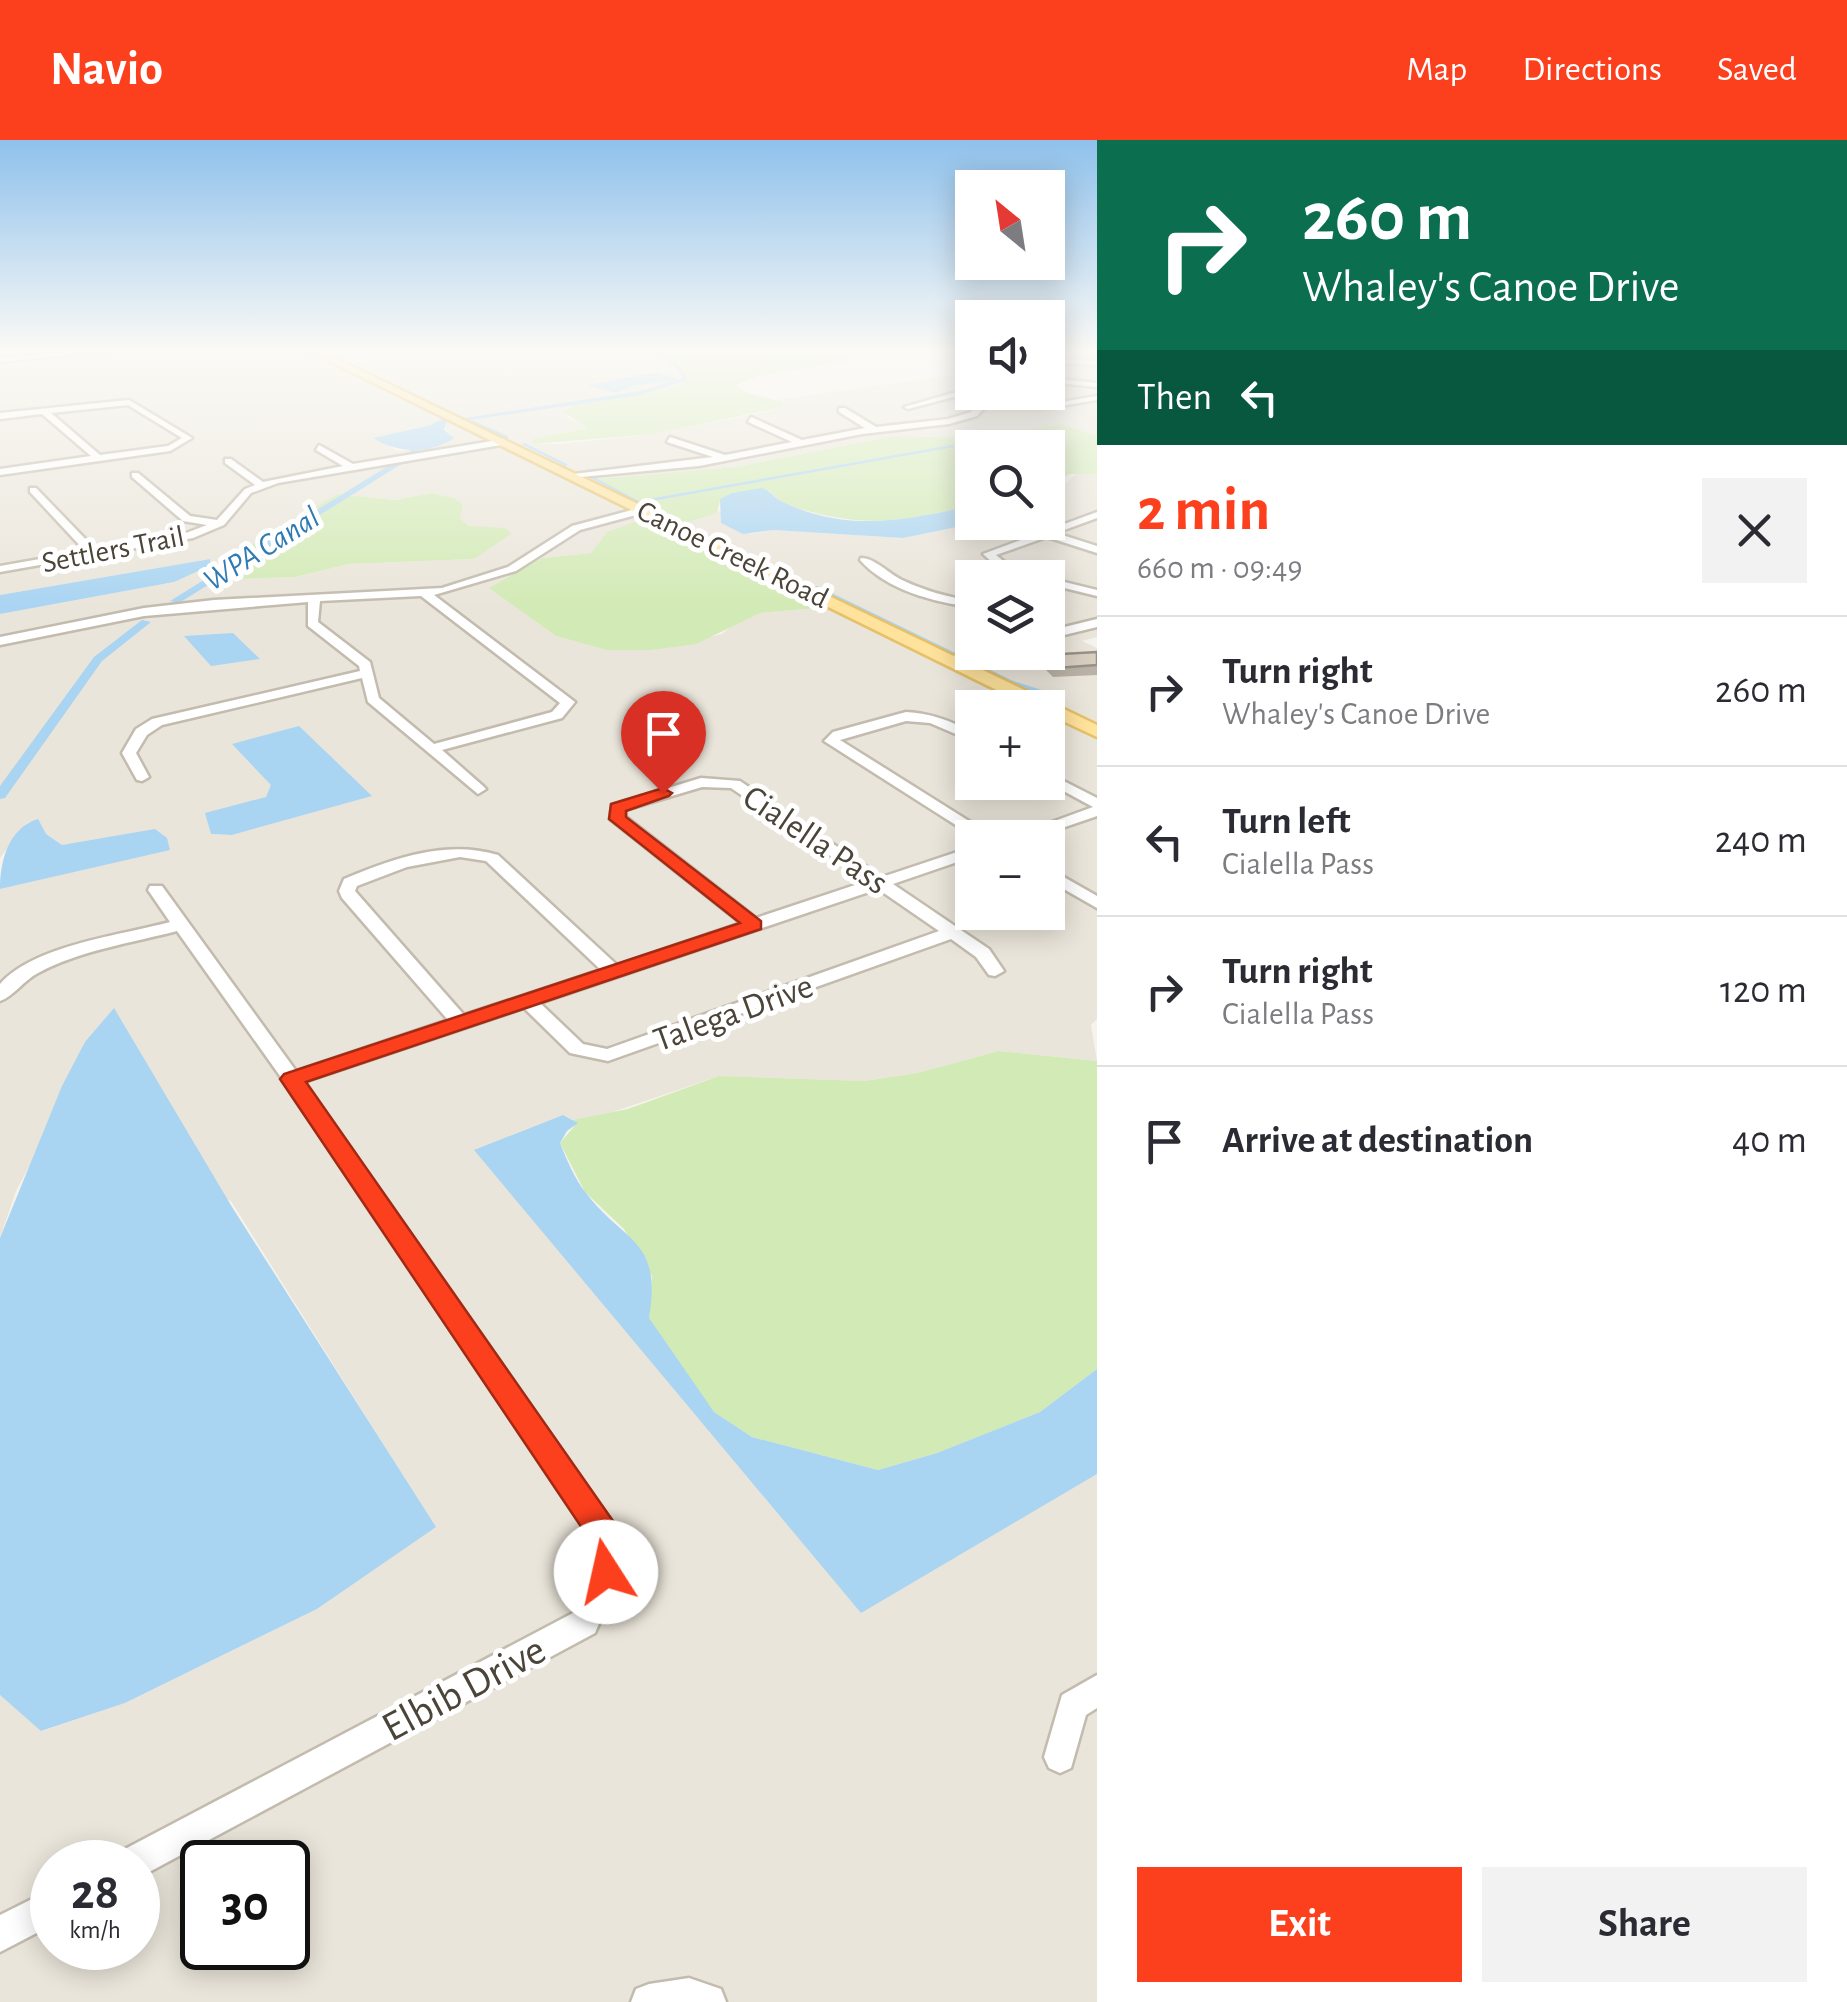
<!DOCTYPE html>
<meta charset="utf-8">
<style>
body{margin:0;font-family:"Alegreya Sans",sans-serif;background:#f2f2f3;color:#2b2b33;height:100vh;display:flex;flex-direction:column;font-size:38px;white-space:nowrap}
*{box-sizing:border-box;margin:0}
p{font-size:32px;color:#7c7c81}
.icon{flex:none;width:55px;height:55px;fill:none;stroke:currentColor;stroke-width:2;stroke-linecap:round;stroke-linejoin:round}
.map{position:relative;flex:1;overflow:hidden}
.panel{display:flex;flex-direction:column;background:#fff;width:750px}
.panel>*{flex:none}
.guide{background:#0b6e4f;color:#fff;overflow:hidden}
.needle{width:65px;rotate:330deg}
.controls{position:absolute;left:955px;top:30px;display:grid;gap:20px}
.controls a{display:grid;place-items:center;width:110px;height:110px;border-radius:0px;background:#fff;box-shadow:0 5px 25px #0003;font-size:50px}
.speed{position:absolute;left:30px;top:1700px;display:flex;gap:20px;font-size:50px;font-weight:700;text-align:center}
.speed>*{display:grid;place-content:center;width:130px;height:130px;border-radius:50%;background:#fff;box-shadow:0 5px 25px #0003;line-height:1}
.speed small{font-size:25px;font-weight:400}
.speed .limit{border:5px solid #111;border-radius:15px;background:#fff;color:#111}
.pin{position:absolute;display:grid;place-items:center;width:85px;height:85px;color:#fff;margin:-102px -42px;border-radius:50% 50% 50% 0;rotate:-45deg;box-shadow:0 0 10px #0007}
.pin .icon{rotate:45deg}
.me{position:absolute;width:110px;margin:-55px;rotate:350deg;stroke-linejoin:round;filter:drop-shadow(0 0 8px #0008)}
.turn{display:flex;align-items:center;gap:35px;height:210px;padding:0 40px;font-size:45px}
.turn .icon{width:130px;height:130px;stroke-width:2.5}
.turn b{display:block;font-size:70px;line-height:85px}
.then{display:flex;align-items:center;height:95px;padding:0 40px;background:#0003;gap:20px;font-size:38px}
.round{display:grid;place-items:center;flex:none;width:105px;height:105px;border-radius:0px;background:#f2f2f3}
.summary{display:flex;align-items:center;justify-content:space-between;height:170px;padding:0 40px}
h1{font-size:60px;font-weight:600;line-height:75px;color:#fc3f1d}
.action{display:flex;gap:20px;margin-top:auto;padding:20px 40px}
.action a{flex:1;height:115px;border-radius:0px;background:#fc3f1d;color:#fff;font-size:40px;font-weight:600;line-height:115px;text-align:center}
.action a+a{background:#f2f2f3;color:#2b2b33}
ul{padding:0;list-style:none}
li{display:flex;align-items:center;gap:30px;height:150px;padding:0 40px;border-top:2px solid #e1e1e2}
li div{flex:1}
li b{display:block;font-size:38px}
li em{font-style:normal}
header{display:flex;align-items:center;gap:60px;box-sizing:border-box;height:140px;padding:0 50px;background:#fc3f1d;color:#fff}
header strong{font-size:48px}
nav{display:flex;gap:55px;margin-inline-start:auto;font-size:35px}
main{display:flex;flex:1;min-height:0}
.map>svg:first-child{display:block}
.residential{fill:#eae5da;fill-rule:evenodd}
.green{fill:#d2eab5}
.water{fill:#a9d4f2}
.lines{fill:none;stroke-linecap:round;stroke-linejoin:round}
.stream-far1{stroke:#a9d4f2;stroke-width:2.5}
.stream{stroke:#a9d4f2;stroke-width:4}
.canal{fill:#a9d4f2;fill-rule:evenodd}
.minor-casing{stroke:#c2bbae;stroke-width:5}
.major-casing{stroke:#e6c16a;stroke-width:5}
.minor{fill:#fff;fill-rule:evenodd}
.major{fill:#ffe39c;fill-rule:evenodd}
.wall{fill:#bab2a6}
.building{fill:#d8cfc1;stroke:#979187;stroke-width:2.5}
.route{fill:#fc3f1d;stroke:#a42913;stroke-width:2.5}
.labels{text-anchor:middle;stroke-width:10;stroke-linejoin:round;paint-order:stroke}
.far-street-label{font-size:30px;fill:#4b4439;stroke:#fff}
.far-water-label{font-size:32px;font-style:italic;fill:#2e7ab2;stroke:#fff}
.street-label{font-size:35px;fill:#4b4439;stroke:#fff}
.near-street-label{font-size:42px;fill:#4b4439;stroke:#fff}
</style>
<header>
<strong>Navio</strong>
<nav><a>Map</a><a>Directions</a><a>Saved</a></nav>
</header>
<main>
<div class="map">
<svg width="1097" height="1862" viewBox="0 0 1097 1862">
<rect width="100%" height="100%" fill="#f6f3ec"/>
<g class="residential">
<path d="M 125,209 L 307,209 L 1040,567 L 972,568 L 972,642 L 1048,642 L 1048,571 L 1097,596 L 1097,879 L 1091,885 L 1097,921 L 999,911 L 917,933 L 864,941 L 719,936 L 595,978 L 573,980 L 563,975 L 475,1010 L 861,1472 L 1097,1334 L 1097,1862 L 0,1862 L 0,1555 L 42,1591 L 125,1563 L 317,1469 L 435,1387 L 231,1061 L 41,1004 L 16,1051 L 0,1098 L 0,749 L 170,709 L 88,703 L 62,705 L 28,682 L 0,718 L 0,474 L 174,442 L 210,419 L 0,455 L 0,221 ZM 435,285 L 444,287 L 451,295 L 445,304 L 397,311 L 374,298 ZM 433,353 L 454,358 L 459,379 L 469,386 L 474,419 L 349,424 L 295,437 L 238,439 L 226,421 L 337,354 L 395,360 ZM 641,380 L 817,468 L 818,468 L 760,473 L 736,482 L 722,494 L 651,510 L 606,510 L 556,496 L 490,448 L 542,418 L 591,413 L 600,401 ZM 272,645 L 371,656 L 232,695 L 211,694 L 242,665 L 267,657 ZM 972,698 L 1048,698 L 1048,772 L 972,772 ZM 52,1722 L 138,1722 L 138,1808 L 52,1808 ZM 202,1722 L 288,1722 L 288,1808 L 202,1808 Z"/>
<path d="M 314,209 L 653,209 L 685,231 L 687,242 L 668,249 L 580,262 L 566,277 L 588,287 L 534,299 L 533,304 L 560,304 L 653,294 L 769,271 L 781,267 L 782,262 L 777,260 L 972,232 L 972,252 L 1048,252 L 1048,209 L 1097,209 L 1097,296 L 1061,284 L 985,298 L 893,296 L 735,327 L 597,339 L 580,337 Z"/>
<path d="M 820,209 L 972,209 L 972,223 L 927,210 L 848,222 L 838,212 Z"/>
<path d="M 1079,332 L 1097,334 L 1097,480 L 1048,492 L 1048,438 L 972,438 L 972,511 L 950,517 L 628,360 L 636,359 L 685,383 L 719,371 L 751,394 L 773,390 L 903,398 L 977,383 L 1048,382 L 1048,358 Z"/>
<path d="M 1097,485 L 1097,497 L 1082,501 L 1097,508 L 1097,589 L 958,521 L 990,513 L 1048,512 L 1048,498 Z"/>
</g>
<g class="green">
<path d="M 653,209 L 723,209 L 742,215 L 763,209 L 838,212 L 848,222 L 758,236 L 735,245 L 745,252 L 782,262 L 782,267 L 654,294 L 532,304 L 533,299 L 587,288 L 564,272 L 572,265 L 668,249 L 686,242 L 685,231 Z"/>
<path d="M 1061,284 L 1097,296 L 1097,334 L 1070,334 L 1048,344 L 1048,308 L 972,308 L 972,365 C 910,380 874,388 811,372 C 796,368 779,363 769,351 L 732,353 L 720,360 L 717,373 L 685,383 L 596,339 L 735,327 L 893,296 L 985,298 Z"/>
<path d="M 432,353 L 454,358 L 463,365 L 460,379 L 469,386 L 505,388 L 511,394 L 474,419 L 349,424 L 295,437 L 238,439 L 225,421 L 337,354 L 395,360 Z"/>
<path d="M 640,380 L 819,468 L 760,473 L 696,504 L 651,510 L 606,510 L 556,496 L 489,448 L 542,418 L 591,413 L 607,392 Z"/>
<path d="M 999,911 L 1097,921 L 1097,1229 L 1040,1272 L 937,1313 L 878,1330 L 752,1297 L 714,1272 L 686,1236 L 649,1178 L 652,1136 L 624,1089 L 585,1052 L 560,1003 L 577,983 L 573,980 L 628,969 L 719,936 L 864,941 L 917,933 Z"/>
</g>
<g class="water">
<path d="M 657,232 L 679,240 L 636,245 L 616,253 L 588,245 Z"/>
<path d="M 446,282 L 444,290 L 454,298 C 429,315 397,313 373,298 Z"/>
<path d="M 762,348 C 771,351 773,357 781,361 C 845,393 907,381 972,365 L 972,382 L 977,383 L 903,398 L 773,390 L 743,394 L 721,383 L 720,359 L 732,353 Z"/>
<path d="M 210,419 L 211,425 L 174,442 L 0,474 L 0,455 Z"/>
<path d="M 233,493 L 260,519 L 211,526 L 184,496 Z"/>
<path d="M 299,586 L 372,656 L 232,695 L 211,694 L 205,673 L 266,657 L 271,645 L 232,604 Z"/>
<path d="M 38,679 L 46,694 L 62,705 L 155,689 L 167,698 L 170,710 L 0,749 C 0,722 8,688 38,679 Z"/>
<path d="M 114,868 L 232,1067 L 436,1387 L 317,1469 L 125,1563 L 41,1591 L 0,1555 L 0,1098 L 62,946 L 85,902 Z"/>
<path d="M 563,975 L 578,983 L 567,991 L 560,1003 C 567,1020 574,1038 586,1053 C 626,1105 662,1098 649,1178 L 714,1272 L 752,1297 L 878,1330 L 937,1313 L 1040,1272 L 1097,1229 L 1097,1334 L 861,1473 L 474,1010 Z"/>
</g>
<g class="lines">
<g class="stream-far1">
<path d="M 473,282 L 507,297"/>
<path d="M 524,304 L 566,325"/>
<path d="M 593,338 L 639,362 L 953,306"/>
<path d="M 639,362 L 822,451"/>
</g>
<path class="stream" d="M 817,448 L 1013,543 L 1050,555"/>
<g class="canal">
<path d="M 649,209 C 665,209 683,227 688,240 L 641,255 L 463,281 L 459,279 L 640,251 L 682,238 L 675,227 Z"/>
<path d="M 442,279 L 449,281 L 438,288 L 411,317 L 405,317 L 432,284 Z"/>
<path d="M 396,321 L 403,323 L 179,463 L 170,461 Z"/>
<path d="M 142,480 L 151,482 L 102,521 L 5,658 L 0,659 L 0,646 L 94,517 Z"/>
</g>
<g class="minor-casing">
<g id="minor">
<path d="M 99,209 L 121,209 L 0,222 L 0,218 Z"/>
<path d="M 1048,218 L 1097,221 L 1097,225 L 1048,222 Z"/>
<path d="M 1048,238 L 1097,243 L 1097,247 L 1048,242 Z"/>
<path d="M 989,252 L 998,252 L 995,256 L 1061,262 L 1097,256 L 1097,260 L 1061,266 L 991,261 L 977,276 L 949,284 L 862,294 L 699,326 L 570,338 L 565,335 L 713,317 L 667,302 L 670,297 L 725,315 L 792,302 L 748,282 L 751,277 L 802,300 L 865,288 L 839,272 L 839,268 L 845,268 L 876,287 L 948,279 L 971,272 L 982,260 L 953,257 L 908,269 L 904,267 L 953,253 L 987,255 Z"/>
<path d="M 129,260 L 192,298 L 170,311 L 0,335 L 0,329 L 91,316 L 42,274 L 0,279 L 0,273 ZM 128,265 L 182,298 L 168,306 L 100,315 L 51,273 Z"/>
<path d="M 504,299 L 507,304 L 278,343 L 251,353 L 224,385 L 193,398 L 0,432 L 0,426 L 85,411 L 30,352 L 30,348 L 36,348 L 95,409 L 186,393 L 207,385 L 183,381 L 132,337 L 132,333 L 138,333 L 190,376 L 217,380 L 245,349 L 255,345 L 225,323 L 225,319 L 231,319 L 263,342 L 343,326 L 316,310 L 319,305 L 353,324 Z"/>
<path d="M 643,367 L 647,372 L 580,390 L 516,431 L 434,455 L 575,562 L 562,578 L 442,610 L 483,646 L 486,649 L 478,654 L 368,562 L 362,538 L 162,585 L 147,595 L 136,613 L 149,637 L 142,641 L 137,640 L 122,613 L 136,589 L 152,579 L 360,531 L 359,526 L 308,486 L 308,462 L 144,476 L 0,505 L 0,497 L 144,468 L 214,460 L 442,448 L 508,427 L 572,386 ZM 420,456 L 421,456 L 560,563 L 552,572 L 434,604 L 379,558 L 370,522 L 318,482 L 320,461 Z"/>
<path d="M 1097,372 L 1097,378 L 1056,393 L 1097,406 L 1097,413 L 1047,397 L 996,415 L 1007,424 L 1039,438 C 1016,438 999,430 983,414 Z"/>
<path d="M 861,418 C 875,418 889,434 902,440 C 925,451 948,457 972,461 L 972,467 C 933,462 887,450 860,420 Z"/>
<path d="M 1048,438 L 1097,450 L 1097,456 L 1048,444 Z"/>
<path d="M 1097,479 L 1097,487 L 1048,499 L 1048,491 Z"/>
<path d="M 972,510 L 972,512 L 984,512 L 950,523 L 944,519 Z"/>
<path d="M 906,572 C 930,573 951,581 972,592 L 972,601 L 930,583 L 906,581 L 840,600 L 996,698 L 976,698 L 824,601 L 833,592 Z"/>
<path d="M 1048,633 L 1097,658 L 1097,676 L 1033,698 L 1008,698 L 1093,667 L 1047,642 Z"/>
<path d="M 701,638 L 740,641 L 882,737 L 972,707 L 972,717 L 893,744 L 989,809 L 1004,831 L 995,836 L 989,835 L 976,817 L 951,799 L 608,921 L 570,913 L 524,868 L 304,942 L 612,1382 C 630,1421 611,1457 595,1493 L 138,1738 L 138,1722 L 118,1722 L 123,1710 L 573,1473 L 592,1432 L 588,1394 L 285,943 L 177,791 C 131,803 81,810 38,833 C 24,840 14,856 0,861 L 0,844 C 34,805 122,795 170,782 L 148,750 L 150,746 L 162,746 L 296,931 L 448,880 L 342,758 L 339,751 L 344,739 C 392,719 446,699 498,715 L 617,825 L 741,783 L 610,679 L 612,665 ZM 702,647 L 731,648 L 867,741 L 756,778 L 626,677 L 625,670 ZM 460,717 L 486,721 L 601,830 L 464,875 L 355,751 L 357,746 L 407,727 ZM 878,749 L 939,791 L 607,909 L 583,904 L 540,863 Z"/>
<path d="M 1048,728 L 1097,756 L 1097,768 L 1048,740 Z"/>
<path d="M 1097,1535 L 1097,1568 L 1086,1575 L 1071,1628 L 1060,1633 L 1049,1628 L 1044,1617 L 1062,1555 Z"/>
<path d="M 52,1749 L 52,1785 L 0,1812 L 0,1775 Z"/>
<path d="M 689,1838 L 721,1849 L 726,1862 L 631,1862 L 636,1849 L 649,1844 Z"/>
</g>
</g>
<g class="major-casing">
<path id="major" d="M 305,209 L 316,209 L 1097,585 L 1097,597 L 1048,574 L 1048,568 L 1033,568 Z"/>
</g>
<use href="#minor" class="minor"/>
<use href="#major" class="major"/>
</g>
<path class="wall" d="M 1097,512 L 1097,535 L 1053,537 L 1040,524 L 1043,515 Z"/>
<path class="building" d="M 1097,512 L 1097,525 L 1056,528 L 1043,515 Z"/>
<linearGradient id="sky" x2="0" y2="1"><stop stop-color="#8fc1ec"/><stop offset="0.45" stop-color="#fbfaf6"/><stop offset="1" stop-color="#fbfaf6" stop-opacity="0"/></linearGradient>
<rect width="1097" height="469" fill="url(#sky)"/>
<path class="route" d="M 663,648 L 672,653 L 669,656 L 626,671 L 626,677 L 761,781 L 761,789 L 306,942 L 613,1381 L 622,1432 L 618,1443 L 606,1447 L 594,1443 L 590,1432 L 586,1394 L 280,939 L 284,934 L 740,783 L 609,679 L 611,664 Z"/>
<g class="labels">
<g class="far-street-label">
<text transform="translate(113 409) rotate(-11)" y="10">Settlers Trail</text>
<text transform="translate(733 414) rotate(26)" y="10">Canoe Creek Road</text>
</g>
<g class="far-water-label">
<text transform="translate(261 408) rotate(-32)" y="11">WPA Canal</text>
</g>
<g class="street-label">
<text transform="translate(816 699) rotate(34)" y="12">Cialella Pass</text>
<text transform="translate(733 872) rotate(-20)" y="12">Talega Drive</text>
</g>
<g class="near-street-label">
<text transform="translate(463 1547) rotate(-28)" y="15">Elbib Drive</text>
</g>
</g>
</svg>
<div class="controls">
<a><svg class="needle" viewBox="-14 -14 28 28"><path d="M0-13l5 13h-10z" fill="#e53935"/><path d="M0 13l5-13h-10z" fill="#7c7c81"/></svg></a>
<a><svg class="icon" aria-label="sound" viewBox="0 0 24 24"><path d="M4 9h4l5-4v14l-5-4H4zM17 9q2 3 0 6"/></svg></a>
<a><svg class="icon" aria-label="search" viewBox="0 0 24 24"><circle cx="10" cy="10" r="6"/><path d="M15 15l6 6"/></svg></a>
<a><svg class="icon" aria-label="layers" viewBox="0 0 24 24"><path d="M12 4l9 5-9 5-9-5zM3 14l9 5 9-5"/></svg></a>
<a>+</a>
<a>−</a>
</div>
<div class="speed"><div>28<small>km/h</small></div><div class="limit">30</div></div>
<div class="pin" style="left:663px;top:653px;background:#d93025"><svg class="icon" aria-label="arrive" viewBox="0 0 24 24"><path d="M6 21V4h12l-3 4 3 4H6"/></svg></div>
<svg class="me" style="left:606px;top:1432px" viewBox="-20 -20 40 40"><circle r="19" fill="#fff"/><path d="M0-13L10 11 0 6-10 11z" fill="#fc3f1d"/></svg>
</div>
<section class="panel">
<div class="guide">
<div class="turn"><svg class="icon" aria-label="right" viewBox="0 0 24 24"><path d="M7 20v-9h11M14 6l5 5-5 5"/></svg><div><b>260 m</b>Whaley's Canoe Drive</div></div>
<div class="then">Then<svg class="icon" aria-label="left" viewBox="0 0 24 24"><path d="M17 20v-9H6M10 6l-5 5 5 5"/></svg></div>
</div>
<div class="summary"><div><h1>2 min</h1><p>660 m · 09:49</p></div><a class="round"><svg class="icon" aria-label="close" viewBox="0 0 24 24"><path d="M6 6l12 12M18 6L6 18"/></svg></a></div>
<ul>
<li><svg class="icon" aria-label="right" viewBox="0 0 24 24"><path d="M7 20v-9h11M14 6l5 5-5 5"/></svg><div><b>Turn right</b><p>Whaley's Canoe Drive</p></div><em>260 m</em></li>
<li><svg class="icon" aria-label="left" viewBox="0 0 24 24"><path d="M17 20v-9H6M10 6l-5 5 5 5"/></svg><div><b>Turn left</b><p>Cialella Pass</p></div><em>240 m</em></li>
<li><svg class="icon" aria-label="right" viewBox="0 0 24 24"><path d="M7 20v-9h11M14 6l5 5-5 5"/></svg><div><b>Turn right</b><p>Cialella Pass</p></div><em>120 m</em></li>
<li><svg class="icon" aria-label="arrive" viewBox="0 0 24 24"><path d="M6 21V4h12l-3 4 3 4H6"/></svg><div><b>Arrive at destination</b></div><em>40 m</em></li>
</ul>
<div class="action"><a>Exit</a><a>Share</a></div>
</section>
</main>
